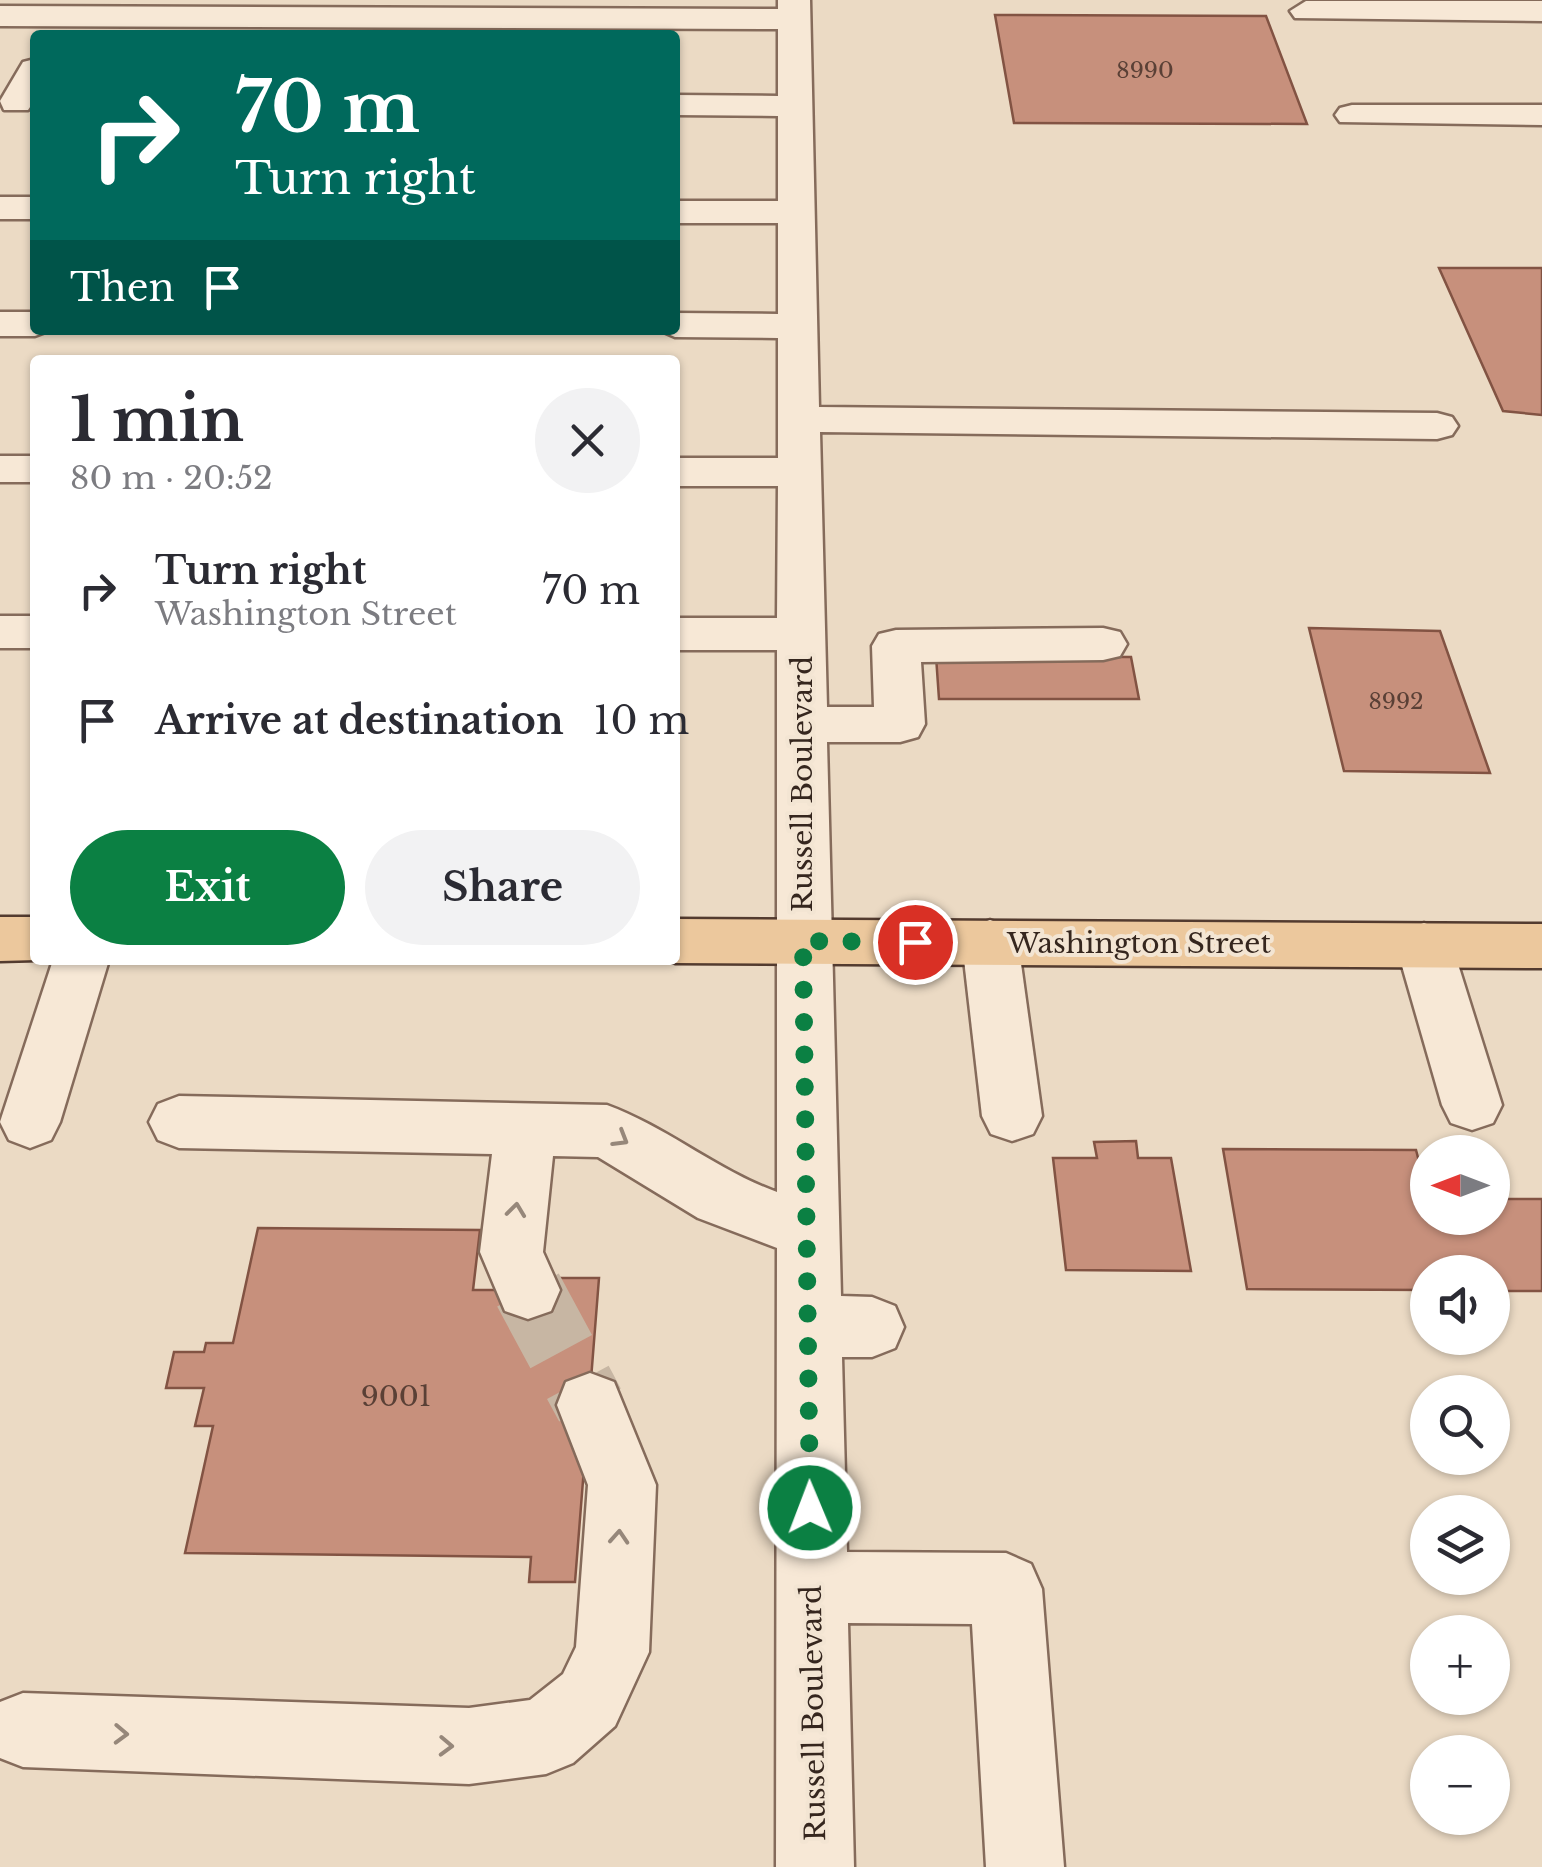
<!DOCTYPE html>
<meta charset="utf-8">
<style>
body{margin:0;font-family:"Libre Baskerville",serif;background:#f2f2f3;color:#2b2b33;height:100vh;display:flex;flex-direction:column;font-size:38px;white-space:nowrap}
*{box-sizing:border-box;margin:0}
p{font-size:32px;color:#7c7c81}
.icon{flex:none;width:55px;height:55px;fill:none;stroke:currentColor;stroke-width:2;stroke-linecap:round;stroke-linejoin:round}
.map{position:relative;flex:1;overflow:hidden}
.panel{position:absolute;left:30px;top:355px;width:650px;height:610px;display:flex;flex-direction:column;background:#fff;border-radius:10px;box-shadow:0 2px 8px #0004}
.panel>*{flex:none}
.guide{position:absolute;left:30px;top:30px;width:650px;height:305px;border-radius:10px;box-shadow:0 2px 8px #0004;background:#00695c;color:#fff;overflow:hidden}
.needle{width:65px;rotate:270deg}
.controls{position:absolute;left:1410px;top:1135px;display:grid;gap:20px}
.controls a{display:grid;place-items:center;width:100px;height:100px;border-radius:50%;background:#fff;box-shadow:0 2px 8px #0004;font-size:50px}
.pin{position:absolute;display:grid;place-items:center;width:85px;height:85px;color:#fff;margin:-42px;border:5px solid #fff;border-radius:50%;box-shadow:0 2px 10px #0007}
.me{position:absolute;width:110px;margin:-55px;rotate:359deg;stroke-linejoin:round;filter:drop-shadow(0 0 8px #0008)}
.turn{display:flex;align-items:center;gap:35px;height:210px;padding:0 40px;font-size:45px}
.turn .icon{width:130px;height:130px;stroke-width:2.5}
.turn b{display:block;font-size:70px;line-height:85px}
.then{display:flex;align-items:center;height:95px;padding:0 40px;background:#0003;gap:20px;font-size:38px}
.round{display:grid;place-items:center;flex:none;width:105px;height:105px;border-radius:52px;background:#f2f2f3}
.head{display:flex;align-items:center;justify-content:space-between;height:170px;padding:0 40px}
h1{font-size:60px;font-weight:800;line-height:75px}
.primary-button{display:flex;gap:20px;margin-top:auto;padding:20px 40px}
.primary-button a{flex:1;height:115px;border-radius:60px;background:#0b8043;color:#fff;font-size:40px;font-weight:800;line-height:115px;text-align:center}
.primary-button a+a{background:#f2f2f3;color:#2b2b33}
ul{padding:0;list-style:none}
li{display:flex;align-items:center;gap:30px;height:130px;padding:0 40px}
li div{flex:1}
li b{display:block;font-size:38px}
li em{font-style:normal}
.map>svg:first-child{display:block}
.building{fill:#c7907c;stroke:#825343;stroke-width:2.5}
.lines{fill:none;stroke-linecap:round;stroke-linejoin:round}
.minor-tunnel{stroke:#c7b6a3;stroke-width:70;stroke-dasharray:70 35;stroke-linecap:butt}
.minor-casing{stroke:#856b5b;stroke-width:5}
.major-casing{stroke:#533b2f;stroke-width:5}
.minor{fill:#f7e8d6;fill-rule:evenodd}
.major{fill:#ecc89d;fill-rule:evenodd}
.oneway{stroke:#96877a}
.route{stroke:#0b8043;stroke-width:18;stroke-dasharray:0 32.4}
.labels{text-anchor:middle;stroke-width:8;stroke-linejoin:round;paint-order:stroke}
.number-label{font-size:22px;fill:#5a4036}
.street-label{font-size:28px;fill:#35261e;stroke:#f3e5d3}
.near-number-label{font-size:28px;fill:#5a4036}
</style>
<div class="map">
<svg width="1542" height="1867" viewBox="0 0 1542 1867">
<rect width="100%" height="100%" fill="#ebdac4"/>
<g class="building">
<path d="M 995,15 L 1266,16 L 1307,124 L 1014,123 Z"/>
<path d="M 1439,268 L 1542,268 L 1542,415 L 1503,411 Z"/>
<path d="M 1309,628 L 1440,631 L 1490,773 L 1344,771 Z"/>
<path d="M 936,656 L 1131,657 L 1139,699 L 939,699 Z"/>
<path d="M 1136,1141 L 1138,1158 L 1171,1158 L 1191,1271 L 1066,1270 L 1053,1158 L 1097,1158 L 1094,1142 Z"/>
<path d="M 1223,1149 L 1416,1150 L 1428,1196 L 1428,1218 L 1492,1218 L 1492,1199 L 1542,1199 L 1542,1291 L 1492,1291 L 1492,1272 L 1428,1272 L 1428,1290 L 1247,1289 Z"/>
<path d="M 258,1228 L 480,1230 L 473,1290 L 546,1290 L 548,1278 L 599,1278 L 575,1582 L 529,1582 L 531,1557 L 185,1553 L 213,1426 L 195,1426 L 204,1388 L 166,1388 L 174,1352 L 204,1352 L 206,1343 L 233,1343 Z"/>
</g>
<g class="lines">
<path class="minor-tunnel" d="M 528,1290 L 590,1405"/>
<g class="minor-casing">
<g id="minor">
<path d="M 778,0 L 810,0 L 819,407 L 1437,413 L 1452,417 L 1458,426 L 1452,435 L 1437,439 L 820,432 L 827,707 L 874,707 L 872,646 L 879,634 L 896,630 L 1103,628 L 1120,632 L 1127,644 L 1120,656 L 1103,660 L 921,662 L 925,724 L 918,737 L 900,742 L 827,742 L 841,1296 L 872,1297 L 895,1306 L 904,1327 L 895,1348 L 872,1357 L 842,1357 L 847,1552 L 1006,1553 L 1031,1564 L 1042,1589 L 1064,1867 L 986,1867 L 972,1624 L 848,1623 L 854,1867 L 776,1867 L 777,1248 L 698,1218 L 598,1157 L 553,1156 L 543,1252 L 560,1290 L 551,1311 L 528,1319 L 505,1311 L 480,1252 L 492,1154 L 179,1148 L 158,1140 L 149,1122 L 158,1104 L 179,1096 L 607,1105 C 667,1127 716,1170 777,1192 L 777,650 L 675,650 L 675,618 L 777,618 L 778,486 L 675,486 L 675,458 L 778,458 L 778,338 L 675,337 L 659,330 L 675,330 L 675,313 L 778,314 L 778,223 L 675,223 L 675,201 L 778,201 L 778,116 L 675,115 L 675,95 L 778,96 L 778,29 L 0,26 L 0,6 L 778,9 Z"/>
<path d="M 1306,1 L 1542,1 L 1542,21 L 1295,18 L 1290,11 Z"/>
<path d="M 35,59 L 35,100 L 28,110 L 4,110 L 0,101 L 23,62 Z"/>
<path d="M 1352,105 L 1542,105 L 1542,125 L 1340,122 L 1335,115 L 1340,108 Z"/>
<rect x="0" y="197" width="35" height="22"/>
<path d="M 0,312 L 35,312 L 35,330 L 51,330 L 35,336 L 0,336 Z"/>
<rect x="0" y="456" width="35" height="26"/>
<rect x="0" y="616" width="35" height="32"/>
<path d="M 990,920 L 1010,927 L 1018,942 L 1042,1116 L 1033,1134 L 1012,1141 L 991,1134 L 982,1116 L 962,942 L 970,927 Z"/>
<path d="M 1424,923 L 1444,930 L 1452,945 L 1502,1105 L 1493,1123 L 1472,1130 L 1451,1123 L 1442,1105 L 1396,945 L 1404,930 Z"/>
<path d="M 53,960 L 109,960 L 60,1122 L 51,1140 L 30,1148 L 9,1140 L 0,1122 Z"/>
<path d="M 590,1373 L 614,1382 L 656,1485 L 649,1652 L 615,1726 L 573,1763 L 546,1774 L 469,1784 L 23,1767 L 0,1758 L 0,1702 L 23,1693 L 469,1708 L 530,1700 L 563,1674 L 576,1647 L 588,1485 L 557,1405 L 566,1382 Z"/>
</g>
</g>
<g class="major-casing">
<g id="major">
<path d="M 0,917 L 35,917 L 37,960 L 0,961 Z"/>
<path d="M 675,919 L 1542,924 L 1542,968 L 675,963 L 666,960 L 675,960 Z"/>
</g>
</g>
<use href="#minor" class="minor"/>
<use href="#major" class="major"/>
</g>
<defs><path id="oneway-chevron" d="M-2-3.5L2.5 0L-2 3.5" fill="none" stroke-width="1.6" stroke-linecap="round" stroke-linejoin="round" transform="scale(2.5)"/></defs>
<g class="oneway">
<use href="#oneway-chevron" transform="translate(621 1139) rotate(31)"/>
<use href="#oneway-chevron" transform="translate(516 1210) rotate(-83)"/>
<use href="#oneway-chevron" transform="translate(619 1537) rotate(-86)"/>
<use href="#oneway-chevron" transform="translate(121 1734) rotate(2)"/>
<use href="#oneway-chevron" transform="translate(446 1746) rotate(2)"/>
</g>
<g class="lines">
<path class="route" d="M 810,1508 L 803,941 L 915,942"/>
</g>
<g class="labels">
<g class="number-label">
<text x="1145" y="78">8990</text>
<text x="1396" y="709">8992</text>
</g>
<g class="street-label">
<text transform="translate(802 784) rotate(-90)" y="10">Russell Boulevard</text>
<text x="1139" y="953">Washington Street</text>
<text transform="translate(813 1713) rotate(-91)" y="10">Russell Boulevard</text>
</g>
<g class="near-number-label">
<text x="396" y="1406">9001</text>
</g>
</g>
</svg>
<div class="controls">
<a><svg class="needle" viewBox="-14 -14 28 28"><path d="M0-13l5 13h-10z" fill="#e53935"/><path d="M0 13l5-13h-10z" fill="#7c7c81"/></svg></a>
<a><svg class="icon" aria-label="sound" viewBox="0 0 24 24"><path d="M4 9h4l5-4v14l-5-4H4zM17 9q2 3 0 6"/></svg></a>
<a><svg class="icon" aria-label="search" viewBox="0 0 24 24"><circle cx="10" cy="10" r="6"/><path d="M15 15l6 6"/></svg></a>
<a><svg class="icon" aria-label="layers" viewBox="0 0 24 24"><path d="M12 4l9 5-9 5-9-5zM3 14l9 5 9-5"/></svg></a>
<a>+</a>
<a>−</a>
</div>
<div class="pin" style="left:915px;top:942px;background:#d93025"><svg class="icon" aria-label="arrive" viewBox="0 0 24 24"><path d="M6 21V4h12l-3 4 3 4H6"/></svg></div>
<svg class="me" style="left:810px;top:1508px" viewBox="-20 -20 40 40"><circle r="17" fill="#0b8043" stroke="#fff" stroke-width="3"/><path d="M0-11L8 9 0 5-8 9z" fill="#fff"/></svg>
<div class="guide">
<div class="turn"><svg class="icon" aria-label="right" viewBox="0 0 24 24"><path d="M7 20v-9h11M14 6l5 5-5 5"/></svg><div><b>70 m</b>Turn right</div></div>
<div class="then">Then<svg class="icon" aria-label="arrive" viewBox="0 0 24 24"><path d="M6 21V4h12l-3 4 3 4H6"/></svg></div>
</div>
<section class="panel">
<div class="head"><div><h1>1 min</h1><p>80 m · 20:52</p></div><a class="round"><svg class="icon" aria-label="close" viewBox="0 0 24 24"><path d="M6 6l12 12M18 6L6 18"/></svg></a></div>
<ul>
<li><svg class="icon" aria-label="right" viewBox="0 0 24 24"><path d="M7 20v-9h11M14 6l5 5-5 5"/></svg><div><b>Turn right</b><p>Washington Street</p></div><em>70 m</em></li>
<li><svg class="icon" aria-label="arrive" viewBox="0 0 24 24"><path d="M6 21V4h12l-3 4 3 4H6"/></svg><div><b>Arrive at destination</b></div><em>10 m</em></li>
</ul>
<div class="primary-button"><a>Exit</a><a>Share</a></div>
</section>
</div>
